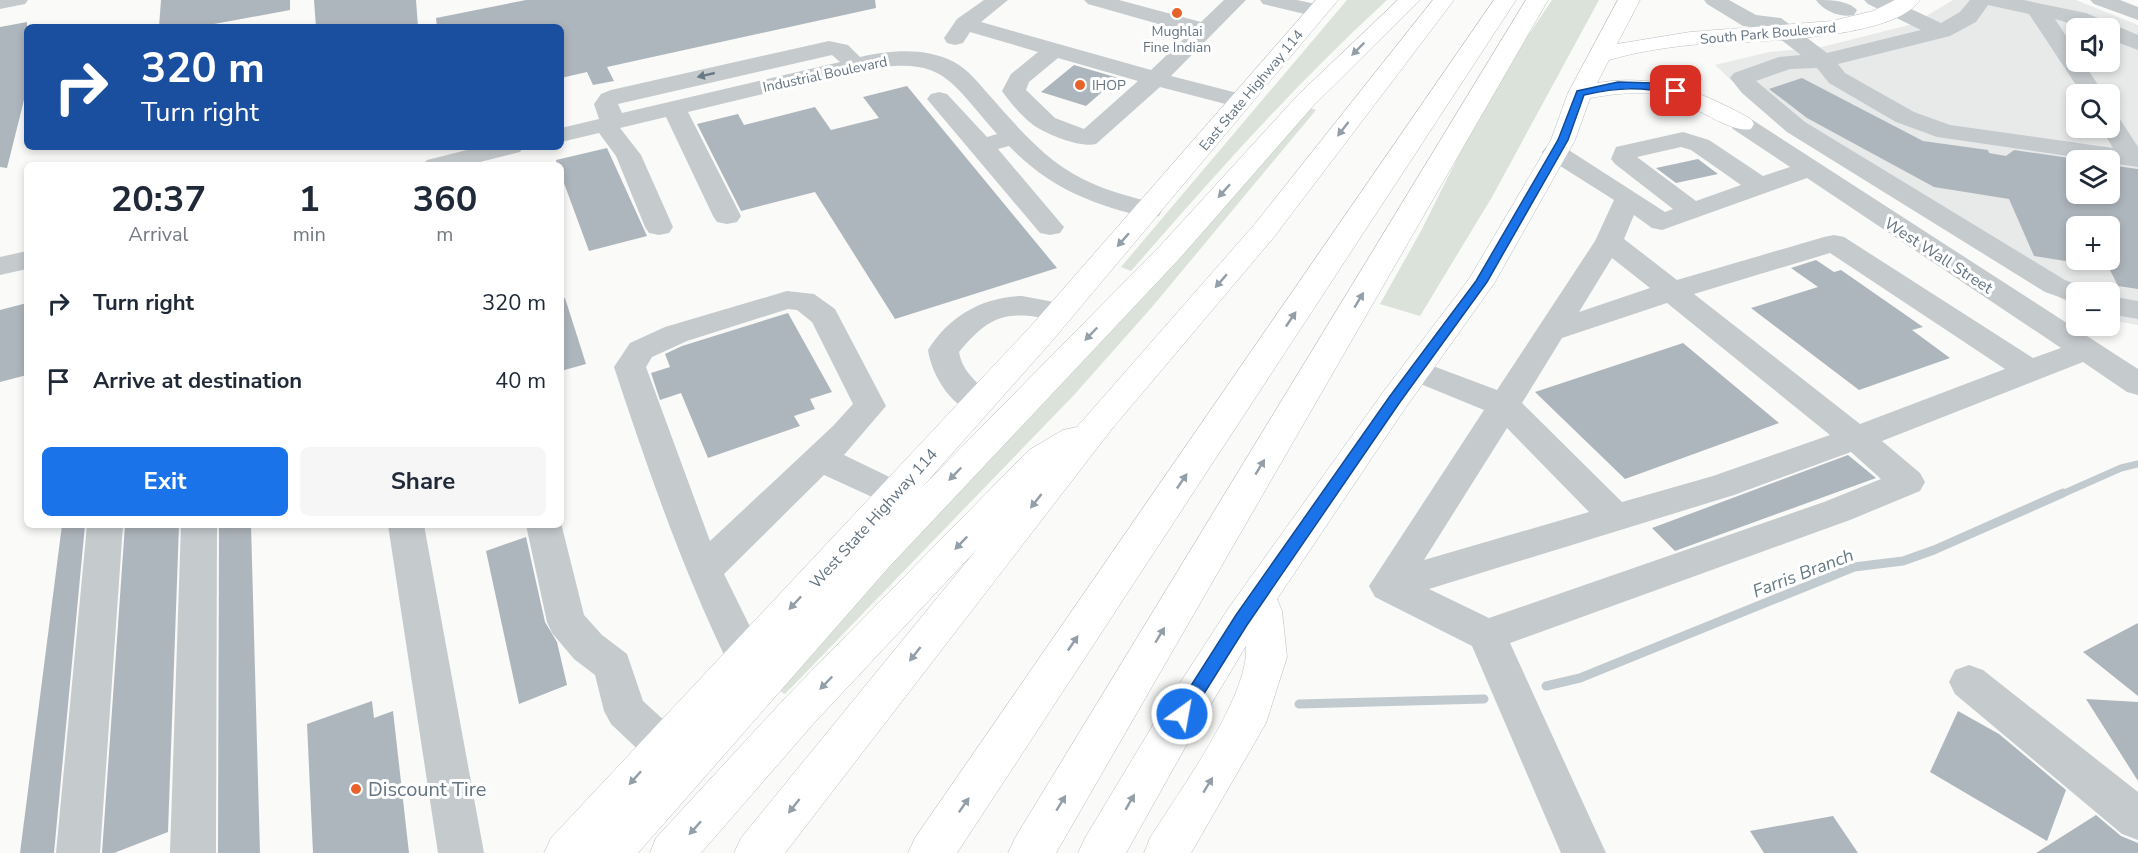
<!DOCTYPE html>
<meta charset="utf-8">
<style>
body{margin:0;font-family:"Nunito Sans",sans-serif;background:#f6f6f7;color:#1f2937;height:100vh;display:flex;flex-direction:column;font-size:22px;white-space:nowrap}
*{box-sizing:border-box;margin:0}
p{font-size:20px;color:#747a83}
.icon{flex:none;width:33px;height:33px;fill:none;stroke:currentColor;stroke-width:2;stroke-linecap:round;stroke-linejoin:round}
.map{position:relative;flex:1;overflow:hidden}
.side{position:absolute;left:24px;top:162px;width:540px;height:366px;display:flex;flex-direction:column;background:#fff;border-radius:9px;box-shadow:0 3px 9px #0003}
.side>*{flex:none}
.hud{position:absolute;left:24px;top:24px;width:540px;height:126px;border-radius:9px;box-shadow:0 3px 9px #0003;background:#1a4fa0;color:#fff;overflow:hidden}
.buttons{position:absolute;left:2066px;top:18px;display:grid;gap:12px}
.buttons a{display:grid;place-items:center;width:54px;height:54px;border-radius:9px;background:#fff;box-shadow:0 3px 9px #0003;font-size:30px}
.pin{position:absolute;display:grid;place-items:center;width:51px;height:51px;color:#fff;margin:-26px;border-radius:12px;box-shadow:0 3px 9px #0006}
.me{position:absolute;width:66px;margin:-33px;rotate:32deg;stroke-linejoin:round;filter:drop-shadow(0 0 4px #0008)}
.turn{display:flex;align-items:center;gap:21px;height:126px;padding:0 18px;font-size:27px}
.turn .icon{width:78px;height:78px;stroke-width:2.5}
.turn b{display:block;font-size:42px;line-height:51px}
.eta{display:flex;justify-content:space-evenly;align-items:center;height:102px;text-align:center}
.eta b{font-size:36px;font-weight:700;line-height:42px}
.cta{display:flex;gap:12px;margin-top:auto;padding:12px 18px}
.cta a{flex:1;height:69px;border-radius:9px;background:#1a73e8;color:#fff;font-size:24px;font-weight:700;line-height:69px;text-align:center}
.cta a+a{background:#f6f6f7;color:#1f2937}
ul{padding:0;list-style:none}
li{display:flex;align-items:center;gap:18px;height:78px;padding:0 18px}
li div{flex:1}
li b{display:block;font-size:22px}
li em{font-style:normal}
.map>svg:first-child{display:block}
.built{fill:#e8e9e9;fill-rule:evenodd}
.green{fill:#dbe2d9}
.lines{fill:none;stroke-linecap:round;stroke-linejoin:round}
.stream-far1{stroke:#c1cacf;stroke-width:7}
.stream{stroke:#c1cacf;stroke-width:9}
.building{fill:#aeb6bd;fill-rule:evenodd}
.major-casing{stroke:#b9bdc1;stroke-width:1}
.highway-casing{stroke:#b8bcc0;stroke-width:1}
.minor{fill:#c5cacd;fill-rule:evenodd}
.major{fill:#fff;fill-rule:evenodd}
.highway{fill:#fff;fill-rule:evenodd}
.oneway{fill:#929ea8}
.oneway2{fill:#697887}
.route{fill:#1a73e8;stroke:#114b97;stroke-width:1.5}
.poi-dot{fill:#e7622b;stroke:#fff;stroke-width:2}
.labels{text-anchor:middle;stroke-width:6;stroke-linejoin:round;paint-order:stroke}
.far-poi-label{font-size:14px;fill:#647483;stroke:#fff}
.far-street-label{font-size:14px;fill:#647483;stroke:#fff}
.street-label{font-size:16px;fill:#647483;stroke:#fff}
.water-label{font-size:18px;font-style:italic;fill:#647a83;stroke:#fff}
.near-poi-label{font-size:20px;fill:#647483;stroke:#fff;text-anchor:start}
</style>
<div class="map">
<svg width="2138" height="853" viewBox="0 0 2138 853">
<rect width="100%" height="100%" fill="#fafaf8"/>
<path class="built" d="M 1953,0 L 2076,0 L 2138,25 L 2138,325 L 2109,320 L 2109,292 L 2076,292 L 2076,307 L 2020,275 L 1796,127 L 1731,80 L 1715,65 L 1769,52 L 1822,47 L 1913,24 ZM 2076,28 L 2109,28 L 2109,62 L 2076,62 ZM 2076,94 L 2109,94 L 2109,128 L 2076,128 ZM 2076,160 L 2109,160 L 2109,194 L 2076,194 ZM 2076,226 L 2109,226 L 2109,260 L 2076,260 Z"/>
<g class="green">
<path d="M 1347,0 L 1387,0 C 1295,84 1213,177 1131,271 L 1121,267 Z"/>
<path d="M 1552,0 L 1599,0 L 1492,197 L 1420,316 L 1380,304 L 1421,231 L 1477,119 L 1509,64 Z"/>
<path d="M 1310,108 L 1316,110 L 1152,307 L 1074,395 L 785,694 L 771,686 Z"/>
</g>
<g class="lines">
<path class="stream-far1" d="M 2060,495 L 2121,468 L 2138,464"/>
<g class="stream">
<path d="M 1546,686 L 1580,678 L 1854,567 L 1903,561 L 1934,550 L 2063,493"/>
<path d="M 1299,704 L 1484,699"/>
</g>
</g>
<g class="building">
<path d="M 161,0 L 290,0 L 290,10 L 198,27 L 159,27 Z"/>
<path d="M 314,0 L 416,0 L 418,27 L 316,27 Z"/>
<path d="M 526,0 L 875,0 L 876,8 L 607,67 L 614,81 L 593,85 L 587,72 L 561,78 L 561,27 L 437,27 L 436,18 Z"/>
<path d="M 27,22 L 27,88 L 7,168 L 0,167 L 0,27 Z"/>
<path d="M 1074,65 L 1115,77 L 1118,78 L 1086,106 L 1041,92 Z"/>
<path d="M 1802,78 L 1923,141 L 1988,150 L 1989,153 L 2006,156 L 2014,150 L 2083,160 L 2076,160 L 2076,194 L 2109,194 L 2109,165 L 2138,169 L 2138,289 L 2118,286 L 2109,268 L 2034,256 L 2009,199 L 1934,187 L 1807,118 L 1769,89 ZM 2076,226 L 2109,226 L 2109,260 L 2076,260 Z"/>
<path d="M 907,86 L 1057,268 L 895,319 L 815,192 L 741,211 L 697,124 L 738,114 L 744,125 L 815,107 L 831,130 L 879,118 L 863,97 Z"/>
<path d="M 607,148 L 647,236 L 589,251 L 561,175 L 561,165 L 557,165 L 556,160 Z"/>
<path d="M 1698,159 L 1718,174 L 1676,183 L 1656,168 Z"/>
<path d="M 1816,260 L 1834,272 L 1841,270 L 1923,327 L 1912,330 L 1950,358 L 1859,390 L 1751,308 L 1818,287 L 1791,268 Z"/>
<path d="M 565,298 L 586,364 L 561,371 L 561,299 Z"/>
<path d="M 27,303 L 27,375 L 0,382 L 0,310 Z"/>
<path d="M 788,313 L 832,392 L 810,399 L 815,409 L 794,416 L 800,426 L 708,458 L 681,393 L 660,400 L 651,373 L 670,367 L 665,354 L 682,346 Z"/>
<path d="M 1683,343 L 1779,423 L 1625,479 L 1535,392 Z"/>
<path d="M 1848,455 L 1876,478 L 1675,551 L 1652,528 Z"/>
<path d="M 62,525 L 85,525 L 54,853 L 20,853 Z"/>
<path d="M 125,525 L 179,525 L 168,832 L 114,853 L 102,853 Z"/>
<path d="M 219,525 L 251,525 L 260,853 L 218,853 Z"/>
<path d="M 526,537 L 545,622 L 557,642 L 567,685 L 519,704 L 486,551 Z"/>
<path d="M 2138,623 L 2138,696 L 2083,652 Z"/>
<path d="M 2086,699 L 2138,702 L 2138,781 Z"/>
<path d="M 372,701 L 374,718 L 393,711 L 409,853 L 313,853 L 307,724 Z"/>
<path d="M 1958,711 L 1999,734 L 2066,790 L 2047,841 L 1930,772 Z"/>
<path d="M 2096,815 L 2121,836 L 2138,843 L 2138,853 L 2036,853 Z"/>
<path d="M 1833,816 L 1858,853 L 1764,853 L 1750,831 Z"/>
</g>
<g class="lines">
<g class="major-casing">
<g id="major">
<path d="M 1316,0 L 1338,0 L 1052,341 L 597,853 L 544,853 L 551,838 L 1030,327 Z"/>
<path d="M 1618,0 L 1640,0 L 1617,44 L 1690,32 L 1832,21 L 1873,11 L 1895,0 L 1920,0 C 1892,42 1740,41 1690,45 C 1663,48 1636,52 1609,60 L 1597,83 C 1655,73 1701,91 1751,119 L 1754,124 L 1751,129 C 1730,134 1690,102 1665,96 C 1640,90 1614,94 1590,98 L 1575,140 L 1495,282 L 1406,407 L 1277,599 L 1282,611 L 1287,657 L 1266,723 L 1191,853 L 1144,853 L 1150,838 C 1177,794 1250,696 1246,646 L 1186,746 L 1126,853 L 1078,853 L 1085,838 L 1156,720 L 1228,609 L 1384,391 L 1469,279 L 1551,140 L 1568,93 Z"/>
</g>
</g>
<g class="highway-casing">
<g id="highway">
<path d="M 1398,0 L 1420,0 L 1314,105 L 1180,258 L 889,567 L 638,853 L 586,853 L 593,838 L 863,547 L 1160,246 L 1298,95 Z"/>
<path d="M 1433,0 L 1454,0 L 1274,237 L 1111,430 L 785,853 L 734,853 L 741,838 L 977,549 L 814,723 L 701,853 L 650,853 L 656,838 L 786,697 L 1029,450 L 1063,430 L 1077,427 L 1254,225 Z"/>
<path d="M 1494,0 L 1516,0 L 957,853 L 908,853 L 915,838 Z"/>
<path d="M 1526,0 L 1548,0 L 1056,853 L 1008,853 L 1015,838 Z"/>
</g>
</g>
<g class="minor">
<path d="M 0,0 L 28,0 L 25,4 L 0,9 Z"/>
<path d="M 984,0 L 1008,0 L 981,22 L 1151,70 L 1190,33 L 1088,4 L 1084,0 L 1119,0 L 1201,22 L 1224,0 L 1246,0 L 1171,76 L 1249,96 L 1253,101 L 1249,106 L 1241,108 L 1160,87 L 1096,144 C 1082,148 1051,136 1038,128 C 1026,121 1010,103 1002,91 L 1011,74 L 1038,52 L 970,32 L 963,43 L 955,45 L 947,43 L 944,38 L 957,19 ZM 1058,58 L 1138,81 L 1084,129 L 1055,118 L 1026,90 L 1029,82 Z"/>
<path d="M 1260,0 L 1297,0 L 1325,6 L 1328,11 L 1325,16 L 1317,17 L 1263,4 Z"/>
<path d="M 1704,0 L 1729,0 L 1756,15 L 1781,18 L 1827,53 L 1921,30 L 1868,4 L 1864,0 L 1892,0 L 1941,23 L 1960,12 L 1970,0 L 2024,0 L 2037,3 L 2086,13 L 2138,35 L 2138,50 L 2109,39 L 2109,28 L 2086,28 L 2055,19 L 2076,51 L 2076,62 L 2083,62 L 2104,94 L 2082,94 L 2029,14 L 1988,5 L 1976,22 L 1950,36 L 1838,64 L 1845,73 L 1914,112 L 1950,125 L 2113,148 L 2101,128 L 2109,128 L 2109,114 L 2118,116 L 2138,147 L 2138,167 L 2109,163 L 2109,160 L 2095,160 L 1937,137 L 1896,122 L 1829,83 L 1817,68 L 1790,69 L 1756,81 L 1805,122 L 2065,280 L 2086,288 L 2090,292 L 2076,292 L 2076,303 L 2045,292 L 1787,132 L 1742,93 L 1730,78 L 1734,73 L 1779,57 L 1801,55 L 1767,29 L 1743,26 L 1707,4 Z"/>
<path d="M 1816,0 C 1830,0 1847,0 1857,10 L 1854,15 C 1841,18 1823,11 1816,0 Z"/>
<path d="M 2090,0 L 2120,0 L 2138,7 L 2138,20 L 2094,4 Z"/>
<path d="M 829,41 L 848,45 L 860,57 C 889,50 926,47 954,62 C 969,70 979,84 990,96 C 1010,119 1030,142 1054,161 C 1085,185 1121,195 1159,204 L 1162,210 L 1159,216 L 1149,218 C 1092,204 1051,189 1009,146 L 998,149 L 1064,227 L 1060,233 L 1050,235 L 1040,233 L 927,99 L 931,94 L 939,92 L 947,94 L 987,137 L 997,134 C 949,80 944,55 864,70 L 688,112 L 741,216 L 737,222 L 727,224 L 717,222 L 713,216 L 666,117 L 620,128 L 641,155 L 673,227 L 669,233 L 659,235 L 649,233 L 645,227 L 616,156 L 599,133 L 561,142 L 561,128 L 599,119 L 594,104 L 601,94 L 611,90 ZM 832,55 L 840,62 L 622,113 L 618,104 Z"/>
<path d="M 1742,117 L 1751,119 L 2138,369 L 2138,395 L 2127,392 L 2083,362 L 1882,441 L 1920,473 L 1925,482 L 1920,491 L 1850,520 L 1510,643 L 1606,853 L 1561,853 L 1472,646 L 1375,597 L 1369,586 L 1484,410 L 1406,378 L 1401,371 L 1406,364 L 1417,360 L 1497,390 L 1595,241 L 1614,200 L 1546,157 L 1542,152 L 1546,147 L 1555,144 L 1564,147 L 1665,212 L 1673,209 L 1615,164 L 1611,159 L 1616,147 L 1683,132 L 1709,140 L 1763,176 L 1790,167 L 1733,129 L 1730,124 L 1733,119 ZM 1681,147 L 1691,150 L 1741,185 L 1696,201 L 1637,157 ZM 1807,178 L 2061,348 L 2033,358 L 1844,237 L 1834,235 L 1824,237 L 1677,280 L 1624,239 L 1634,215 L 1652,228 L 1662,230 ZM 1830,253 L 2005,369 L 1860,424 L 1694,294 ZM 1612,258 L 1650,288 L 1579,312 ZM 1667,303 L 1830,435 L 1713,476 L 1622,502 L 1522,403 L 1562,338 ZM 1507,428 L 1589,512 L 1424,560 ZM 1851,452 L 1881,479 L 1824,502 L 1489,618 L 1429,589 L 1734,495 Z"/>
<path d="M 479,147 L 524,147 L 520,152 L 468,165 L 423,165 L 427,160 Z"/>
<path d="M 27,251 L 27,269 L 0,275 L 0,257 Z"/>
<path d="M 787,291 L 814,294 L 835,309 L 886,406 L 844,455 L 906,485 L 911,494 L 906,503 L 894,507 L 824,475 L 724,574 L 765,657 L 759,669 L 745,674 L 731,669 C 683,571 648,470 614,367 L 630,343 L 665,327 ZM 788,309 L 797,310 L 812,322 L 853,404 L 833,426 L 710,541 L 646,367 L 652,357 L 687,341 Z"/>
<path d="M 1022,296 L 1070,305 L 1074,312 L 1070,319 C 1057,322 1049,319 1037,317 C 998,311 983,324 959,352 C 963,376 983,384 994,403 L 989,411 C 958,420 932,378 928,350 C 949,316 982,297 1022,296 Z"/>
<path d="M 2109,296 L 2138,301 L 2138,319 L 2109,314 Z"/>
<path d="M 561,523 L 584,615 L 602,635 L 627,654 L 643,701 L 678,733 L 684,746 L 678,759 L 663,765 L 648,759 L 611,724 L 604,711 L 595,675 L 574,659 L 552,633 L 547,622 L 526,525 Z"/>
<path d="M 87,525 L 123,525 L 100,853 L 56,853 Z"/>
<path d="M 181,525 L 217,525 L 216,853 L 170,853 Z"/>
<path d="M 388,525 L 424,525 L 484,853 L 438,853 Z"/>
<path d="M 1969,665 L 1983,670 L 2138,792 L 2138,840 L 2122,834 L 1955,694 L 1949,682 L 1955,670 Z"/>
</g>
<use href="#major" class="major"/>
<use href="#highway" class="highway"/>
</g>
<defs><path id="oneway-solid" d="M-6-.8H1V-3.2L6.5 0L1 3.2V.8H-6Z" transform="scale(1.5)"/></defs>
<g class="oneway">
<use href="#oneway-solid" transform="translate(1358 49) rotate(135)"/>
<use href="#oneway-solid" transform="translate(1343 129) rotate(128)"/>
<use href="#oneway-solid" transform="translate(1224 191) rotate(132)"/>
<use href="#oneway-solid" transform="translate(1123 240) rotate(131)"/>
<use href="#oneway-solid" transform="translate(1221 281) rotate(131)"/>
<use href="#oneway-solid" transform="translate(1359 300) rotate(-59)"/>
<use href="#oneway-solid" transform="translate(1291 319) rotate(-56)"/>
<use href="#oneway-solid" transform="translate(1091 334) rotate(134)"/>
<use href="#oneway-solid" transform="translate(1260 467) rotate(-59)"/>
<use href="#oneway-solid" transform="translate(955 474) rotate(134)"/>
<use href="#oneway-solid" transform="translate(1182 481) rotate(-56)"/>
<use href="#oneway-solid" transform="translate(1036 501) rotate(128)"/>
<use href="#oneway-solid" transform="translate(961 543) rotate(134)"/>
<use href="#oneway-solid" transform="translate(795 603) rotate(133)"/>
<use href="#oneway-solid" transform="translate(1160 635) rotate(-59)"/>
<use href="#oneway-solid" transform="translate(1073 643) rotate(-56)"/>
<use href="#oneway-solid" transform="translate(915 654) rotate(128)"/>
<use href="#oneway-solid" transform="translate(826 683) rotate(134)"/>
<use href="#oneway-solid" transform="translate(635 778) rotate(132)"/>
<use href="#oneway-solid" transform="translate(1208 785) rotate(-59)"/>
<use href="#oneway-solid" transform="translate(1130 802) rotate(-60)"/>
<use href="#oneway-solid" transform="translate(1061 803) rotate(-59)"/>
<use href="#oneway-solid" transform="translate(964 805) rotate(-55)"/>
<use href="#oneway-solid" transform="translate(794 806) rotate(128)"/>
<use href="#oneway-solid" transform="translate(695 828) rotate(132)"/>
</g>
<use class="oneway2" href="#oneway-solid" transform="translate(706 75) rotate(167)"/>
<path class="route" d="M 1618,82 L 1653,83 L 1681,91 L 1676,94 C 1640,87 1620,87 1584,95 L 1568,140 L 1487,282 L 1400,402 L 1247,625 L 1188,719 L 1182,721 L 1176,719 L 1174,714 L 1176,709 L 1236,615 L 1390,396 L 1476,281 L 1558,140 L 1577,91 Z"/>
<g class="poi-dot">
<circle cx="1177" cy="13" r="6"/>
<circle cx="1080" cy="85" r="6"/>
<circle cx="356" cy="789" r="6"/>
</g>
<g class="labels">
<g class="far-poi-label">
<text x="1177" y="36">Mughlai<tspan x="1177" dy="16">Fine Indian</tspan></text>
<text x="1092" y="90" text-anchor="start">IHOP</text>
</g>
<g class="far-street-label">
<text transform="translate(1768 33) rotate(-5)" y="5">South Park Boulevard</text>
<text transform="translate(825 74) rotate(-12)" y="5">Industrial Boulevard</text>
<text transform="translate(1251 90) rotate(-50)" y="5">East State Highway 114</text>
</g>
<g class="street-label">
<text transform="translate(1939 255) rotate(33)" y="6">West Wall Street</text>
<text transform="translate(873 518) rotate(-48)" y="6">West State Highway 114</text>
</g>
<g class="water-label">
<text transform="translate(1803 573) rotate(-21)" y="6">Farris Branch</text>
</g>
<g class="near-poi-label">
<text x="368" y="796">Discount Tire</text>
</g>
</g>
</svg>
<div class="buttons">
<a><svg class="icon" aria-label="sound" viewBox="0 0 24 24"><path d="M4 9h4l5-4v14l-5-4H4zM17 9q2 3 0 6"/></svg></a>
<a><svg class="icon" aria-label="search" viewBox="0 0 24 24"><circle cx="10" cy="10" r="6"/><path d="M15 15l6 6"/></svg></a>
<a><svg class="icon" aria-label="layers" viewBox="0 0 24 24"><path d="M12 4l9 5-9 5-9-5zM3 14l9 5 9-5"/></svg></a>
<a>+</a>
<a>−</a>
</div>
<div class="pin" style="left:1676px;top:91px;background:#d93025"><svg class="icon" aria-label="arrive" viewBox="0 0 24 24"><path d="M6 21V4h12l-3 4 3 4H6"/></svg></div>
<svg class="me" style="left:1182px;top:714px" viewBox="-20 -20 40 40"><circle r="17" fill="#1a73e8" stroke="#fff" stroke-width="3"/><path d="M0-11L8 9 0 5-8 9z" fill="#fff"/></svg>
<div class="hud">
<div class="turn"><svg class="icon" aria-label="right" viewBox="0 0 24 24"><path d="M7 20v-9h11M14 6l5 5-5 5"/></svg><div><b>320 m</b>Turn right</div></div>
</div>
<section class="side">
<div class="eta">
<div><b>20:37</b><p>Arrival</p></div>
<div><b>1</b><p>min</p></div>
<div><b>360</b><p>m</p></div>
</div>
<ul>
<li><svg class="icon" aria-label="right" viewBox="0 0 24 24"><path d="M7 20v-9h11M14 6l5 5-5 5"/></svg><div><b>Turn right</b></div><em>320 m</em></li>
<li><svg class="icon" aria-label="arrive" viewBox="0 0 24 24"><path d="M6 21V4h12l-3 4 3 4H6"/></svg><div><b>Arrive at destination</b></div><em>40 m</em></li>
</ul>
<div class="cta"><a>Exit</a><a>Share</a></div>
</section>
</div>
